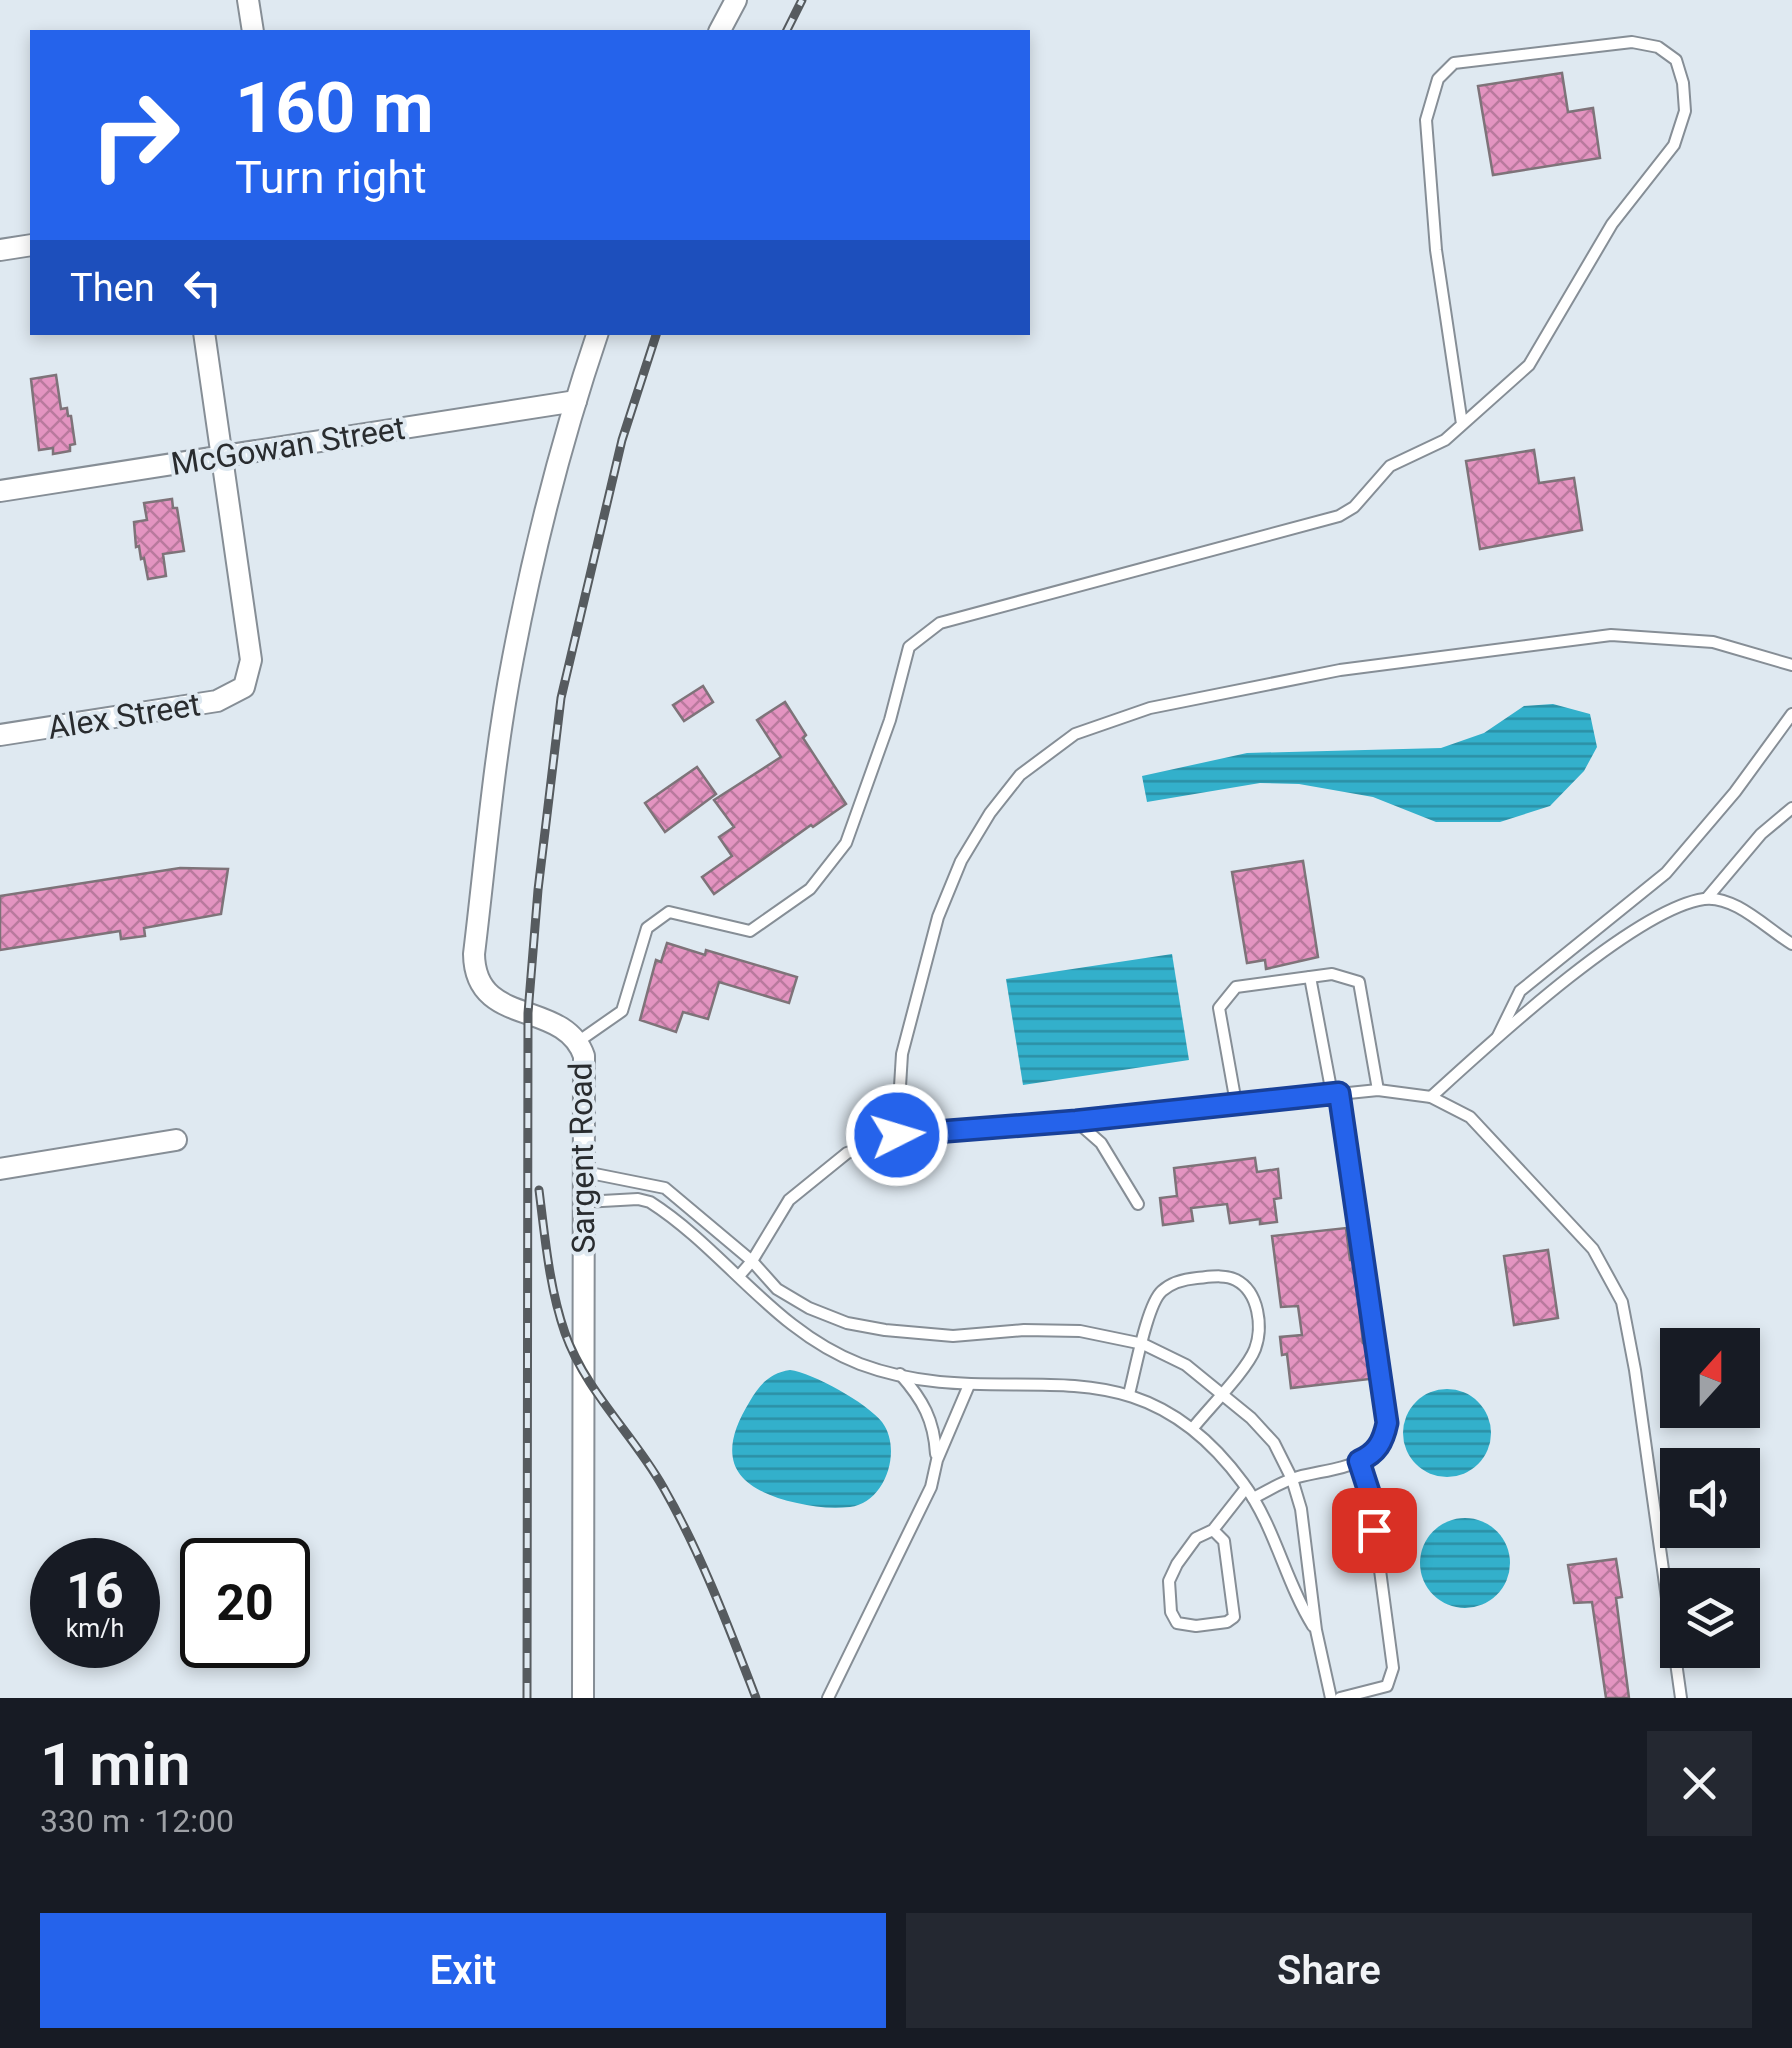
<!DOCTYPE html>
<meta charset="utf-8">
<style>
body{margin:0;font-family:Roboto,sans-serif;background:#242831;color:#f1f3f6;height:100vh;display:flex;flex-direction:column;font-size:38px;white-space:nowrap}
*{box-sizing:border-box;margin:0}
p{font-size:32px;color:#9ea1a6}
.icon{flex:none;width:55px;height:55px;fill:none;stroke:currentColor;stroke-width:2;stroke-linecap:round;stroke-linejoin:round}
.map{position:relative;height:1698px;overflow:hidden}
.panel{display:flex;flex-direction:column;background:#171b24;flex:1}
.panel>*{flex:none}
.hud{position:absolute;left:30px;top:30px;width:1000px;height:305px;border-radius:0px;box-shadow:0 5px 15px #0003;background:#2563eb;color:#fff;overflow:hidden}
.needle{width:65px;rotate:21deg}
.tools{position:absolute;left:1660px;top:1328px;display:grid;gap:20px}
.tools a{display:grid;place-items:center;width:100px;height:100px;border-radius:0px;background:#171b24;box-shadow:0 5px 15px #0003;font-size:50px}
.speed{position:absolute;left:30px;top:1538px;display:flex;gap:20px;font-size:50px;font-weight:700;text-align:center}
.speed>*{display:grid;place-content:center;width:130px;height:130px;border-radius:50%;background:#171b24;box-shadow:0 5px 15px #0003;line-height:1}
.speed small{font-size:25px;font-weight:400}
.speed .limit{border:5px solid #111;border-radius:15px;background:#fff;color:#111}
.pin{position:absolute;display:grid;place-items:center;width:85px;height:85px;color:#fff;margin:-42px;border-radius:20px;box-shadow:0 5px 15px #0006}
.me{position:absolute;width:110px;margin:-55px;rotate:85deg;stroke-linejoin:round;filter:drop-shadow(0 0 8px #0008)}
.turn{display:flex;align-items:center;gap:35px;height:210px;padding:0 40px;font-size:45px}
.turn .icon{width:130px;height:130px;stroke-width:2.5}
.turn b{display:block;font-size:70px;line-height:85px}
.then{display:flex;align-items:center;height:95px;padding:0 40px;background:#0003;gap:20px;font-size:38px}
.round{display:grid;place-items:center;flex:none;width:105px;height:105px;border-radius:0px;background:#242831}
.overview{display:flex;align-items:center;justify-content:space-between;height:170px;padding:0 40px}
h1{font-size:60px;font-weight:600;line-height:75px}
.button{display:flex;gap:20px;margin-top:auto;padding:20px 40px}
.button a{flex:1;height:115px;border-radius:0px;background:#2563eb;color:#fff;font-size:40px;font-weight:600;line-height:115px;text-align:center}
.button a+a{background:#242831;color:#f1f3f6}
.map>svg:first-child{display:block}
.water{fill:url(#water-rules)}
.building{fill:url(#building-cross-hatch);stroke:#7e7379;stroke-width:2.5}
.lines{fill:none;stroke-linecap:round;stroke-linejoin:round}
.lane-casing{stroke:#868e96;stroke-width:14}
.street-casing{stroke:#868e96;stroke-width:24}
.lane{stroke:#fff;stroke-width:10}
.street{stroke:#fff;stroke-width:20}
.rail-casing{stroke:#565b5f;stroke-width:9}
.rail{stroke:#dfe9f1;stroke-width:5;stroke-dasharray:15;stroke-linecap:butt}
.route-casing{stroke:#184099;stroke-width:25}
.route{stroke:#2563eb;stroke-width:18}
.labels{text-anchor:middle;stroke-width:8;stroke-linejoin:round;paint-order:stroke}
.street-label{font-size:32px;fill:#292c2f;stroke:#dfe9f1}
</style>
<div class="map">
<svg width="1792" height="1698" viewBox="0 0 1792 1698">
<defs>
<pattern id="water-rules" width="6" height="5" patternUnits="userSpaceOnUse" patternTransform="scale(2.5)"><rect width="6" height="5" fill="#33b0cb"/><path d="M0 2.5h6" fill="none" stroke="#2b8fa5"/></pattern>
<pattern id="building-cross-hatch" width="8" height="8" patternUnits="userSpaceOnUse" patternTransform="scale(2.5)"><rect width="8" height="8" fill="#e494c1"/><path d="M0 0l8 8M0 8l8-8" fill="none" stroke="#b9799d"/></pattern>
</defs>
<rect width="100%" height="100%" fill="#dfe9f1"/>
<g class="water">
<path d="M 1553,704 L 1590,714 L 1597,747 L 1584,771 L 1550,806 L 1500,822 L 1436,822 L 1373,797 L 1299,784 L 1260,783 L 1147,802 L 1142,776 L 1247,753 L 1441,748 L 1484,733 L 1524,706 Z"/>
<path d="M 1172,954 L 1189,1060 L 1023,1085 L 1006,979 Z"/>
<path d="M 790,1370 C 813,1373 867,1403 882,1422 C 903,1450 885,1503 850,1507 C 831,1509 815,1507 797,1503 C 734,1489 714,1459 750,1401 C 760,1384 770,1373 790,1370 Z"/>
<circle cx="1447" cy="1433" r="44"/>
<circle cx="1465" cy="1563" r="45"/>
</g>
<g class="building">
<path d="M 1562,73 L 1568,112 L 1593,108 L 1600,158 L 1493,175 L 1478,86 Z"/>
<path d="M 56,375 L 61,409 L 67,408 L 68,416 L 71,416 L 75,444 L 70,445 L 70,451 L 53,454 L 53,448 L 39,450 L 31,379 Z"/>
<path d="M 1534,450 L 1539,483 L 1574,478 L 1582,530 L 1480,549 L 1466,461 Z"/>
<path d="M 172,499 L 173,508 L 177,508 L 184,551 L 163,554 L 166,576 L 148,579 L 144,558 L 141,559 L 139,546 L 136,547 L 134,522 L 147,520 L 144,503 Z"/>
<path d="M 703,686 L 713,702 L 684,721 L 673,705 Z"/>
<path d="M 785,702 L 806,735 L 803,738 L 846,804 L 813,827 L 811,825 L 714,894 L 702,877 L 732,856 L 719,837 L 734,827 L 714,800 L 781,757 L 757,720 Z"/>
<path d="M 697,767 L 716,794 L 665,832 L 645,803 Z"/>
<path d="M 1303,861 L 1318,957 L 1266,969 L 1265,960 L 1247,963 L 1232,872 Z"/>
<path d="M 180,868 L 228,869 L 221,914 L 144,928 L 145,936 L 121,939 L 120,931 L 0,950 L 0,896 Z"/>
<path d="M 667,943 L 705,955 L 706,950 L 797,977 L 789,1003 L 719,982 L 708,1019 L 683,1012 L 676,1032 L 640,1020 L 656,960 L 661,962 Z"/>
<path d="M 1255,1158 L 1257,1172 L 1278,1169 L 1281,1198 L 1274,1199 L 1277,1222 L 1260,1224 L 1260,1219 L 1230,1223 L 1227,1204 L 1191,1208 L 1193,1221 L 1163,1225 L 1160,1198 L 1177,1196 L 1174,1168 Z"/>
<path d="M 1346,1228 L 1350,1260 L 1354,1260 L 1363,1343 L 1366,1343 L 1370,1379 L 1291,1388 L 1287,1354 L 1282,1355 L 1280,1337 L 1302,1335 L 1298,1306 L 1281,1307 L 1272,1236 Z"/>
<path d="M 1548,1250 L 1558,1318 L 1514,1325 L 1504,1256 Z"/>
<path d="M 1616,1559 L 1622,1597 L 1616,1598 L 1629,1698 L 1606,1698 L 1592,1602 L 1574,1603 L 1568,1565 Z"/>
</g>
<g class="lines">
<g class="lane-casing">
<g id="lane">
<path d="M 1707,898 L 1761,834 L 1792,808"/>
<path d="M 1310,977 L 1332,1094"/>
<path d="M 1498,1036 L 1520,991 L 1666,873 L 1735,792 L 1792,714"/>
<path d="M 579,1041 L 622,1011 L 647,928 L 669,912 L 750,931 L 810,889 L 846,843 L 890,720 L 909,647 L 940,623 L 1339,516 L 1354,507 L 1390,466 L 1445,440 L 1529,365 L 1612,224 L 1674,145 L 1685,111 L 1683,83 L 1676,60 L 1658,47 L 1632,42 L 1454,63 L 1438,79 L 1426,120 L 1436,250 L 1462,424"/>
<path d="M 1431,1097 C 1487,1046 1634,909 1704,899 C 1735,895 1767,929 1792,944"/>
<path d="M 1236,1103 L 1219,1008 L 1236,987 L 1332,974 L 1359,982 L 1378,1090"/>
<path d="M 1076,1121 L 1101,1143 L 1138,1204"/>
<path d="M 897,1135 L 902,1054 L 938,917 L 961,861 L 990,813 L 1020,775 L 1075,734 L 1150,708 L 1340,670 L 1611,635 L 1713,642 L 1792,665"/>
<path d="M 585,1172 L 665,1188 L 752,1261 L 777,1289 L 809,1308 L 847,1323 L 885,1330 L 953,1336 L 1024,1330 L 1080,1331 L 1143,1344 L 1186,1365 L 1251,1418 L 1274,1443 L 1292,1479 L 1301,1509 L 1316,1630 L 1331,1698"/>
<path d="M 584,1202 L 638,1199 L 650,1202 C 725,1250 774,1331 860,1364 C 1007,1419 1128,1326 1243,1483 C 1275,1526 1285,1581 1313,1626"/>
<path d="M 739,1276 L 752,1261 L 789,1200 L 847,1153 L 897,1135 L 1076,1121 L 1378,1090 L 1431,1097 L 1470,1117 L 1593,1249 L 1622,1302 L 1635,1370 L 1681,1698"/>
<path d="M 900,1374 C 923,1400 934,1420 936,1454"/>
<path d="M 1129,1394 C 1135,1372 1147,1304 1162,1291 C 1171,1283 1185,1279 1197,1278 C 1209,1277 1225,1274 1236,1280 C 1259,1292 1263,1327 1255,1349 C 1247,1370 1208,1409 1193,1428"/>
<path d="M 1253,1498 C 1268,1491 1282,1481 1298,1477 C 1336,1467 1378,1469 1387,1423 L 1339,1093"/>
<path d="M 1213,1530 L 1224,1541 L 1234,1617 L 1227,1622 L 1196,1626 L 1177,1623 L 1171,1612 L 1169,1581 L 1177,1564 L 1196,1538 L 1213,1530 L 1246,1488"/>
<path d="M 828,1698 L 931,1487 L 937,1460 L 969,1385"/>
<path d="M 1340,1698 L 1387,1686 L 1393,1668 L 1370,1495 L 1359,1461"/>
</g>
</g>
<g class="street-casing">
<g id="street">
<path d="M 248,0 L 253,32"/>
<path d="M 719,32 L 736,0"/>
<path d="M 0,250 L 32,245"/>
<path d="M 0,491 L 576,401"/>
<path d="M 0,735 L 217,701 L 244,687 L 251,660 L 204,332"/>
<path d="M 0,1169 L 176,1140"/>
<path d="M 583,1698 L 584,1056 C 564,998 475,1029 474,954 C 486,855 494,755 513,658 C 534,548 562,438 598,332"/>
</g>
</g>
<use href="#lane" class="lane"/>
<use href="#street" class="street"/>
<g class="rail-casing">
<g id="rail">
<path d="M 786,32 L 802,0"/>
<path d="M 539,1190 C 545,1237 549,1287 565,1333 C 586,1392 633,1434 663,1487 C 701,1553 729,1628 756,1698"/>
<path d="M 527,1698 L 528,1013 L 538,890 L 561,698 L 622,440 L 657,332"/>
</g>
</g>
<use href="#rail" class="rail"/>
</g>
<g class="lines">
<g class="route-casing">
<path id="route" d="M 897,1135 L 1076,1121 L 1339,1093 L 1387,1423 C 1383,1442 1377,1453 1359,1461 L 1370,1495 L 1374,1530"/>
</g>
<use href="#route" class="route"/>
</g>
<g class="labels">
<g class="street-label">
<text transform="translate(288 446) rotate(-9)" y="11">McGowan Street</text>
<text transform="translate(124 716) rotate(-9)" y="11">Alex Street</text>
<text transform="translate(582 1158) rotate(-91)" y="11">Sargent Road</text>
</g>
</g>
</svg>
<div class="tools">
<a><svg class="needle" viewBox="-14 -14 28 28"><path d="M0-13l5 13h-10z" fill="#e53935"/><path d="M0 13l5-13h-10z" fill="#9ea1a6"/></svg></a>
<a><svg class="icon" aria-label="sound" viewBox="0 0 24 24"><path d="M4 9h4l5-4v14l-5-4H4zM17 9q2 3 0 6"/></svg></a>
<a><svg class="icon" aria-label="layers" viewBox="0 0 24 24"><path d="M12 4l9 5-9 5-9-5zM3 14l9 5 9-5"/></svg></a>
</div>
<div class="speed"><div>16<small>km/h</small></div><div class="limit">20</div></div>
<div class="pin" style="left:1374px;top:1530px;background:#d93025"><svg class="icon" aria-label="arrive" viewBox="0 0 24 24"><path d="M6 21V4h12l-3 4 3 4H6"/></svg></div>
<svg class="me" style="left:897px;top:1135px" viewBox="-20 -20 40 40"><circle r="17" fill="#2563eb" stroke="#fff" stroke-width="3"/><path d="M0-11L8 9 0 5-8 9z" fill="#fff"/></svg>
<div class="hud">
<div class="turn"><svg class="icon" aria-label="right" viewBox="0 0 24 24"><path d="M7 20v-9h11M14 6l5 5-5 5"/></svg><div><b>160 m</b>Turn right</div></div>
<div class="then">Then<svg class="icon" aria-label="left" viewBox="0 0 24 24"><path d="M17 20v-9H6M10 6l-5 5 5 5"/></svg></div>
</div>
</div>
<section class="panel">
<div class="overview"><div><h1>1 min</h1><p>330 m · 12:00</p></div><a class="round"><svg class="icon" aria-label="close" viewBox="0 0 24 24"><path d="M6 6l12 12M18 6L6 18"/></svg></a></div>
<div class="button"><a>Exit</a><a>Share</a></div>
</section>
